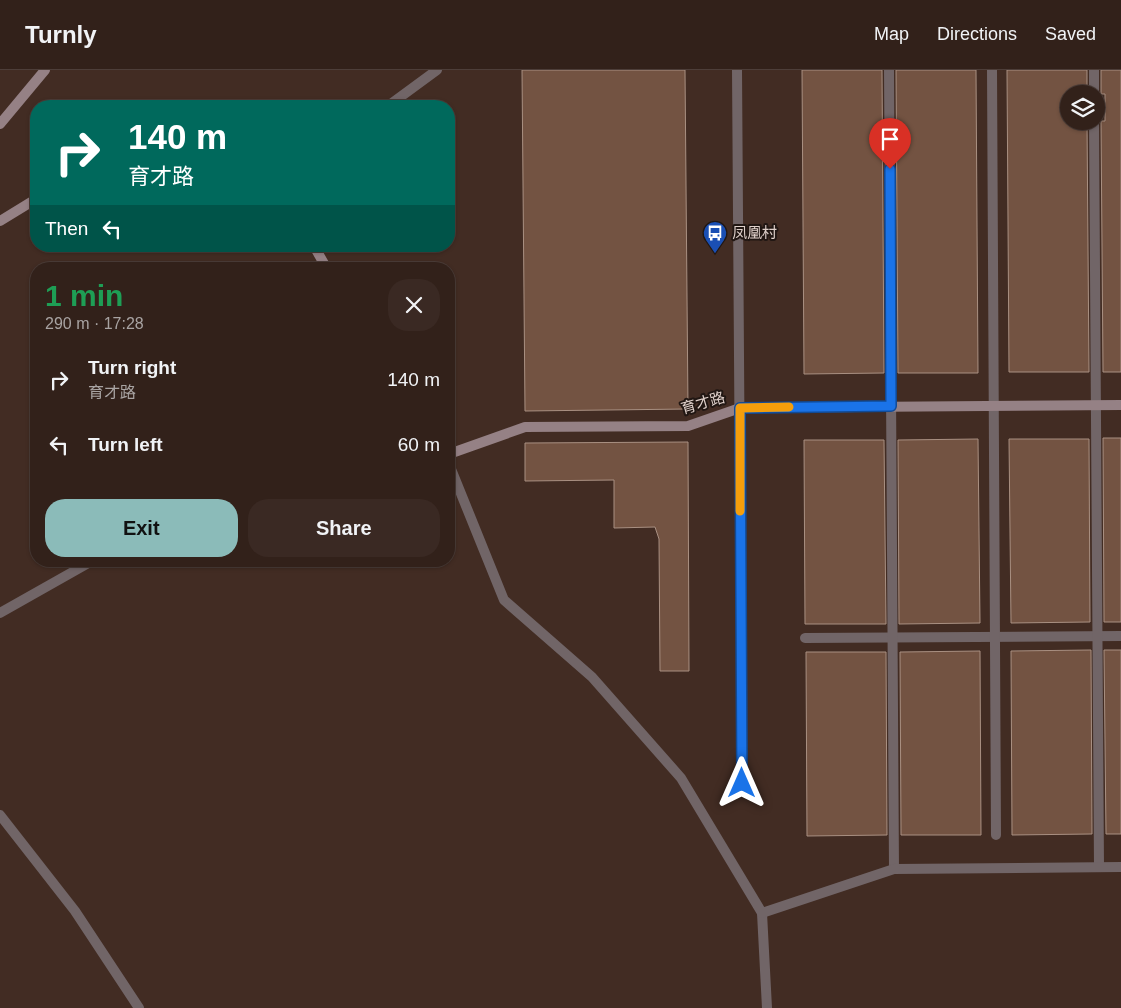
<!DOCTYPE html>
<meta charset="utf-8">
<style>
body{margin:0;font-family:Arial,"Noto Sans SC",sans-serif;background:#3a2923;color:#f1f3f6;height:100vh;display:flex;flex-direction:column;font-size:19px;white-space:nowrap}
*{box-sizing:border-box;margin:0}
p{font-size:16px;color:#a8a3a2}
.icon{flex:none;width:28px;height:28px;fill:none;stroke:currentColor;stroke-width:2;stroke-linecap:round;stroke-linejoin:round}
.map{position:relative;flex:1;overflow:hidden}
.details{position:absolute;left:30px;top:192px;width:425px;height:305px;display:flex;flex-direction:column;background:#32211a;border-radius:20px;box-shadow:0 1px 4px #0004,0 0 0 1px #4d3e39}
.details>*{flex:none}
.top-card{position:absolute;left:30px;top:30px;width:425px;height:152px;border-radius:20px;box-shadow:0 1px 4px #0004,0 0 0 1px #4d3e39;background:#00695c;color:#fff;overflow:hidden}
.buttons{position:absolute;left:1060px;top:15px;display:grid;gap:10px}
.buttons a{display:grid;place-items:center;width:45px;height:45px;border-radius:50%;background:#32211a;box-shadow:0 1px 4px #0004,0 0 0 1px #4d3e39;font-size:25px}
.pin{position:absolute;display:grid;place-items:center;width:42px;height:42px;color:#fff;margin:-51px -21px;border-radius:50% 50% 50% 0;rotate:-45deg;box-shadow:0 0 5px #0007}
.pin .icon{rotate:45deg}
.me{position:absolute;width:55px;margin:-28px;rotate:0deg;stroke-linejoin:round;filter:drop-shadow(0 0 4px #0008)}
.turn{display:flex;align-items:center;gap:18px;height:105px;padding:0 15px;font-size:22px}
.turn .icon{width:65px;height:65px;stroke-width:2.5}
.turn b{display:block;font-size:35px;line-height:42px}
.then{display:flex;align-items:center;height:48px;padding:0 15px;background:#0003;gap:10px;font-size:19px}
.round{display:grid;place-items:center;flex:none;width:52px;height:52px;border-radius:20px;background:#3a2923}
.summary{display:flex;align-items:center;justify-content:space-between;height:85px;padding:0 15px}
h1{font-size:30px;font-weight:600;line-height:38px;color:#1e9e55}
.cta{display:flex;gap:10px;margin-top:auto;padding:10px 15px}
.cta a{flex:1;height:58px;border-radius:20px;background:#8bbbb9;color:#111;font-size:20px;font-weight:600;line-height:58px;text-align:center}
.cta a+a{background:#3a2923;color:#f1f3f6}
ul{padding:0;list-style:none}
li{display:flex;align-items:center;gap:15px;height:65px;padding:0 15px}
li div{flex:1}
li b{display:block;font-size:19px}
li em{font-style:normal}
header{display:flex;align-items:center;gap:30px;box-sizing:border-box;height:70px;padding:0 25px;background:#32211a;border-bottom:1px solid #4d3e39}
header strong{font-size:24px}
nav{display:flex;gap:28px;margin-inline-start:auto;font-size:18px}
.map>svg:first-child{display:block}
.building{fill:#735342;stroke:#a99082}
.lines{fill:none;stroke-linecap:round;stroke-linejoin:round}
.lane{stroke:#716567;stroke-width:10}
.street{stroke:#716567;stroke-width:10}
.secondary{stroke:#958185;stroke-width:10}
.route-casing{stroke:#114b97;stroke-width:12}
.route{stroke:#1a73e8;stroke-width:9}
.slow{stroke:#f59e0b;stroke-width:9}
.labels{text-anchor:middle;stroke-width:4;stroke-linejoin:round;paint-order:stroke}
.poi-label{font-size:15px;fill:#dfd0ca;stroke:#211713;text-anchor:start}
.street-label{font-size:15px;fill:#dfd0ca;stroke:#211713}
</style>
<header>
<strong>Turnly</strong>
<nav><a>Map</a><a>Directions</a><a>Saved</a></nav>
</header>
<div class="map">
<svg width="1121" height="938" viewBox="0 0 1121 938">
<rect width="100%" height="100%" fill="#422c23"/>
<g class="building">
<path d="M 522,0 L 685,0 L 688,339 L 525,341 Z"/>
<path d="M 802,0 L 882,0 L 884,303 L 804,304 Z"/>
<path d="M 896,0 L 976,0 L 978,303 L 898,303 Z"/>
<path d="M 1007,0 L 1087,0 L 1087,24 L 1069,24 L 1069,51 L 1087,51 L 1089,302 L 1009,302 Z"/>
<path d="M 1101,0 L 1121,0 L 1121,302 L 1103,302 L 1101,51 L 1105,51 L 1105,24 L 1101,24 Z"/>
<path d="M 1103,368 L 1121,368 L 1121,552 L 1104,552 Z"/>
<path d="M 978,369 L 980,553 L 899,554 L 898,370 Z"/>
<path d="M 1009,369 L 1089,369 L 1090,552 L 1011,553 Z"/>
<path d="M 804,370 L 884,370 L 886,554 L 805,554 Z"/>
<path d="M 688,372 L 689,601 L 660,601 L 659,469 L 655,457 L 614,458 L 614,410 L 525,411 L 525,373 Z"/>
<path d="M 1091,580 L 1092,764 L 1012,765 L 1011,581 Z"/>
<path d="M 1104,580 L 1121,580 L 1121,764 L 1106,764 Z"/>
<path d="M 980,581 L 981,765 L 901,765 L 900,582 Z"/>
<path d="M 806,582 L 886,582 L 887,765 L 807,766 Z"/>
</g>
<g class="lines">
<g class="lane">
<path d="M 805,568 L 1121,566"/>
<path d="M 762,843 L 767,938"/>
</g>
<g class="street">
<path d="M 737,0 L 742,713"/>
<path d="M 889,0 L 894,799"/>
<path d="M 992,0 L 996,765"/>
<path d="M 1094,0 L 1094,24"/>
<path d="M 388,36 L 437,0"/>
<path d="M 1094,51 L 1099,797"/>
<path d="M 449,394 L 504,530 L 592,607 L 681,708 L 762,843 L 894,799 L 1121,797"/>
<path d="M 0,543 L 92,491"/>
<path d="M 0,745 L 75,841 L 139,938"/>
</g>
<g class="secondary">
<path d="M 0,54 L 45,0"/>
<path d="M 0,151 L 36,129"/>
<path d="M 314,176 L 327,199"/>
<path d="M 449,384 L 525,357 L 688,356 L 740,338 L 1121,335"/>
</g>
</g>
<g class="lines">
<g class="route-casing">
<path id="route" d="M 742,713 L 740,338 L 891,336 L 890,99"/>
</g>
<use href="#route" class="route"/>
<path class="slow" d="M 740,441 L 740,338 L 789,337"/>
</g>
<defs>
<g id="bus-pin" transform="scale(1.25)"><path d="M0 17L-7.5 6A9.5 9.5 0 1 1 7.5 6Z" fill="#1a4fb4" stroke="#211713"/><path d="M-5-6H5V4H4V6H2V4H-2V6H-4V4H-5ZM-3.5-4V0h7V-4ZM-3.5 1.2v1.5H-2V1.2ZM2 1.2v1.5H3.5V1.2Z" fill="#fff"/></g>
</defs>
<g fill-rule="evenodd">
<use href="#bus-pin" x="715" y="163"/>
</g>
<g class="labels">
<g class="poi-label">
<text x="732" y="168">凤凰村</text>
</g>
<g class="street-label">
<text transform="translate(703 333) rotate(-16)" y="5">育才路</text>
</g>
</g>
</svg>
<div class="buttons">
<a><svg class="icon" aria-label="layers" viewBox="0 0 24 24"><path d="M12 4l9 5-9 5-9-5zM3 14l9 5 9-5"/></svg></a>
</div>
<div class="pin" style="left:890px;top:99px;background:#d93025"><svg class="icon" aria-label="arrive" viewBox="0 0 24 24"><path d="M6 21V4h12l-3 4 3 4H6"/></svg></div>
<svg class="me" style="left:742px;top:713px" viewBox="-20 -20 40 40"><path d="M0-17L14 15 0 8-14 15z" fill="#1a73e8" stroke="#fff" stroke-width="4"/></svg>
<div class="top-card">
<div class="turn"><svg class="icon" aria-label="right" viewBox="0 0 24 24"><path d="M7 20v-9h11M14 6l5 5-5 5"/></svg><div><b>140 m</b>育才路</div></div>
<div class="then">Then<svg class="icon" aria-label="left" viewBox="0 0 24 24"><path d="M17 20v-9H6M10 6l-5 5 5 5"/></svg></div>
</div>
<section class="details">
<div class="summary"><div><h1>1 min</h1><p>290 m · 17:28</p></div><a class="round"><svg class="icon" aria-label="close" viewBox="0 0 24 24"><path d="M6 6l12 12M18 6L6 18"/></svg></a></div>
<ul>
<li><svg class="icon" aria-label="right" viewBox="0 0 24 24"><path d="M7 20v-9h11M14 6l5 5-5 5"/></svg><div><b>Turn right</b><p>育才路</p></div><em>140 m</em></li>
<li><svg class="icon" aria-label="left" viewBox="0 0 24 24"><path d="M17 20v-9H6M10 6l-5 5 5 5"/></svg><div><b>Turn left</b></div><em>60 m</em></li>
</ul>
<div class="cta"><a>Exit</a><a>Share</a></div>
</section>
</div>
